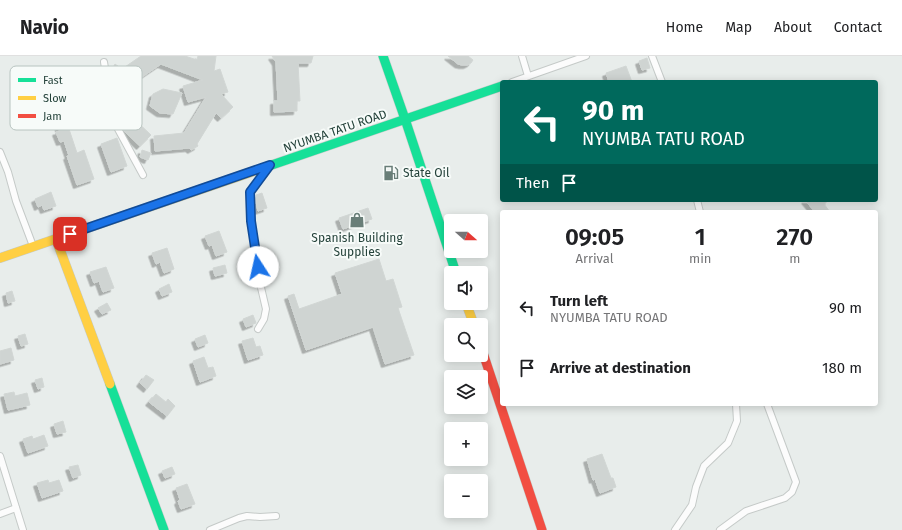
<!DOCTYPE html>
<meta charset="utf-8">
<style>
body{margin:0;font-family:"Fira Sans",sans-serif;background:#f6f6f6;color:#202124;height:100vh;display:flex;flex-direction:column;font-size:15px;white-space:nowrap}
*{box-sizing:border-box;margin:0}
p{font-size:13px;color:#757577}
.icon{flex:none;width:22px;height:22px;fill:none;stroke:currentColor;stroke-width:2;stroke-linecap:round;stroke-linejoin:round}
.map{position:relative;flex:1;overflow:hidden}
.details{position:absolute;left:500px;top:154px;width:378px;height:196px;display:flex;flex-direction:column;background:#fff;border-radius:4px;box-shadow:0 2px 10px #0003}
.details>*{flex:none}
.hud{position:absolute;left:500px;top:24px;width:378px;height:122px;border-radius:4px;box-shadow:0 2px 10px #0003;background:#00695c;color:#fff;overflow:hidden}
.needle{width:26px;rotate:111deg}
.tools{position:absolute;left:444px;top:158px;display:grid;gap:8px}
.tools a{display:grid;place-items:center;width:44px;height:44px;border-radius:4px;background:#fff;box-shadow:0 2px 10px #0003;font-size:20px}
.pin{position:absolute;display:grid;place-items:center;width:34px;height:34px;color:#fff;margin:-17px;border-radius:8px;box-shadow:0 2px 6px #0006}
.me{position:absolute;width:44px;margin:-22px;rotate:350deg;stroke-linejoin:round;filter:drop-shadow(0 0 3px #0008)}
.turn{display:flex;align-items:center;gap:14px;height:84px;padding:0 16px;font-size:18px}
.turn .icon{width:52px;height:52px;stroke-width:2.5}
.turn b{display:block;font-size:28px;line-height:34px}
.then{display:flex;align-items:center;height:38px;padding:0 16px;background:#0003;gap:8px;font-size:15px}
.eta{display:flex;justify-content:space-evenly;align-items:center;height:68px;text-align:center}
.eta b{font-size:24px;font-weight:600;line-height:28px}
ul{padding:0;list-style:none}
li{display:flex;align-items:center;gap:12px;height:60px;padding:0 16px}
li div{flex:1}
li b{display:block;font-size:15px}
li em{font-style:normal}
header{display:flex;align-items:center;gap:24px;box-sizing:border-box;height:56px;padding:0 20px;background:#fff;border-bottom:1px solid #e0e0e0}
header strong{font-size:19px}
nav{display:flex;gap:22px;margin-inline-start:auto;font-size:14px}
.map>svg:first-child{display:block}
.building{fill:#cfd4d2;stroke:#d1d6d4;filter:url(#shadow)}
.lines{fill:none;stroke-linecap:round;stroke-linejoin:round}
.street-casing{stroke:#c5cac8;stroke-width:8}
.fast-casing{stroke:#c3cbc8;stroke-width:10}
.slow-casing{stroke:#c3cbc8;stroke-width:10}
.jam-casing{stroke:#c3cbc8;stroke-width:10}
.street{stroke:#fcfcfc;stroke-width:6}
.fast{stroke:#16e098;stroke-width:9}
.slow{stroke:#ffcf43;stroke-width:9}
.jam{stroke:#f24e42;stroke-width:9}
.route-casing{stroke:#114b97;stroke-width:10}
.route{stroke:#1a73e8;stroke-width:7}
.labels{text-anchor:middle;stroke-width:4;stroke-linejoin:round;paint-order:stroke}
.street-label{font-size:12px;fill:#24423a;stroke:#f7fbf9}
.poi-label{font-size:12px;fill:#24423a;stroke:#f7fbf9;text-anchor:start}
.key{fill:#f7fbf9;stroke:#b8c4c0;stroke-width:1}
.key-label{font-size:11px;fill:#24423a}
</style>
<header>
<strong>Navio</strong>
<nav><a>Home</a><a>Map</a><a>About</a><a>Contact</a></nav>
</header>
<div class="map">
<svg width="902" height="474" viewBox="0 0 902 474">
<defs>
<filter id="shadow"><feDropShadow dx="-3.5" dy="3.5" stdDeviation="0" flood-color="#0004"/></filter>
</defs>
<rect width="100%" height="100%" fill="#e8edeb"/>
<g class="building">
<path d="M 141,0 L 185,0 L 197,4 L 198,0 L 216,0 L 214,15 L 220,13 L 228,36 L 221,38 L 233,51 L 221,62 L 216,57 L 197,88 L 198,90 L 191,94 L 189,92 L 155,95 L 154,80 L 184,77 L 206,41 L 188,46 L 183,30 L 203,24 L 161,8 L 133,27 L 129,56 L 116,54 L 115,45 L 118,20 L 111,15 L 115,8 L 122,13 Z"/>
<path d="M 272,0 L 313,0 L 311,7 L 298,7 L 300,45 L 297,45 L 297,55 L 274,56 L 274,45 L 278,45 L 276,6 Z"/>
<path d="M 448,0 L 468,0 L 473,4 L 471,7 L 467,9 L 462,9 L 458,8 Z"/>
<path d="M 647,2 L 650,12 L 642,14 L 639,5 Z"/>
<path d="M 626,10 L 632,26 L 609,26 L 606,17 Z"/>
<path d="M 61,27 L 71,55 L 64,58 L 77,97 L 84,94 L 94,123 L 77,129 L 67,100 L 69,100 L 64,85 L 60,86 L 56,76 L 60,75 L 56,61 L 54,61 L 44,33 Z"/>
<path d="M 163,33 L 182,37 L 173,58 L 160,57 L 150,50 L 153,38 Z"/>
<path d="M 130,59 L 151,79 L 140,90 L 124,75 L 121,68 Z"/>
<path d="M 117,82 L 127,110 L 111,116 L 101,88 Z"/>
<path d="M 142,94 L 151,97 L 148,104 L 140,101 Z"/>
<path d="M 51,136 L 56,150 L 44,154 L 42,149 L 38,151 L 35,143 Z"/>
<path d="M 262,137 L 267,152 L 258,155 L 256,146 L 256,139 Z"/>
<path d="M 805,144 L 829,144 L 824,148 L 830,156 L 815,156 Z"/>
<path d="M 368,152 L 372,163 L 343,173 L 339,162 Z"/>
<path d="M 219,175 L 227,196 L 216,200 L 212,189 L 209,190 L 205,180 Z"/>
<path d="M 167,192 L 174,213 L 164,217 L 160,206 L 156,208 L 152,197 Z"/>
<path d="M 379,203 L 386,225 L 393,223 L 402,251 L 398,252 L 414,299 L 385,308 L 373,271 L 306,294 L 288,240 L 294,238 L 299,253 L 342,238 L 335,217 Z"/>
<path d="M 225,209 L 227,217 L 215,220 L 213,212 Z"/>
<path d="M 106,211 L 114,232 L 103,236 L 99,225 L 94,227 L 90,216 Z"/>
<path d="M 169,228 L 172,236 L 162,240 L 159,233 Z"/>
<path d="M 12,235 L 15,245 L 8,247 L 6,237 Z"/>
<path d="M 107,247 L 111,254 L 102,258 L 98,252 Z"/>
<path d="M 253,259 L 256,267 L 246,271 L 243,263 Z"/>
<path d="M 25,278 L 28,288 L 21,290 L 18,280 Z"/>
<path d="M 205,279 L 208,287 L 198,291 L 195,283 Z"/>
<path d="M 253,282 L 256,291 L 260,290 L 263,299 L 248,304 L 242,285 Z"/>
<path d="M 11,292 L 14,304 L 0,308 L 0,295 Z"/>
<path d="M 204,301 L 208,312 L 213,311 L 216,320 L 200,326 L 193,305 Z"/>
<path d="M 146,319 L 154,324 L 147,333 L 140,327 Z"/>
<path d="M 42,322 L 44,331 L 38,333 L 35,324 Z"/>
<path d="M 14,336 L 15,340 L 27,337 L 30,349 L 8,354 L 4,338 Z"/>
<path d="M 156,338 L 166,346 L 168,343 L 175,350 L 167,360 L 149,346 Z"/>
<path d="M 63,365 L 66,376 L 57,378 L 54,368 Z"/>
<path d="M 44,379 L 48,390 L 28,397 L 23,383 L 32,380 L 33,383 Z"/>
<path d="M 602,398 L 611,422 L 613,422 L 616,431 L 600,437 L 595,423 L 593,424 L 587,403 Z"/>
<path d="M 78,409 L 81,419 L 73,422 L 69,411 Z"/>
<path d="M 172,411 L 175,418 L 165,422 L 162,415 Z"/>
<path d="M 48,424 L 49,427 L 59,424 L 63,435 L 42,442 L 37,427 Z"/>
<path d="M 187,428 L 195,448 L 181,453 L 178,445 L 180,444 L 176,432 Z"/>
</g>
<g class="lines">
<g class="street-casing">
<g id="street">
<path d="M 522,0 L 528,20"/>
<path d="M 652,0 L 662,26"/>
<path d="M 104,6 L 113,61 L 118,73 L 143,119"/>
<path d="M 512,26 L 586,0"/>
<path d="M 0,96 L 8,116 L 16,145 L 33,190"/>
<path d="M 697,144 L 700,156"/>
<path d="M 258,273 L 264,263 L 266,253 L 259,223 L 258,211 L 251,165 L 251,136 L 271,109"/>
<path d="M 0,400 L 23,474"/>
<path d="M 0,458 L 16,452"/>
<path d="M 210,474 L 239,462 L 247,460 L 260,461 L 276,460"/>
<path d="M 675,474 L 692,449 L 696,431 L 704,410 L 728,387 L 737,365 L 736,348"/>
<path d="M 720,474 L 746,455 L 785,442 L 792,436 L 796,426 L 767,348"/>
</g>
</g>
<g class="fast-casing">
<g id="fast">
<path d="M 383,0 L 405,63 L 456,217"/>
<path d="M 263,112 L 502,30"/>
<path d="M 110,328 L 164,474"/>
</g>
</g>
<g class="slow-casing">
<g id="slow">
<path d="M 56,183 L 110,328"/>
<path d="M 0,202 L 263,112"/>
<path d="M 466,247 L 474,269"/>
</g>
</g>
<g class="jam-casing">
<path id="jam" d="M 481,291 L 542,474"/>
</g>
<use href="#street" class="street"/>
<use href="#fast" class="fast"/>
<use href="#slow" class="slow"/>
<use href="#jam" class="jam"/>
</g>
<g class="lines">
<g class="route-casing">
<path id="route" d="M 70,178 L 270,109 L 250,136 L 251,165 L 258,211"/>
</g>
<use href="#route" class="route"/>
</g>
<defs>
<g id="fuel-bare" transform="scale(1.2)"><path d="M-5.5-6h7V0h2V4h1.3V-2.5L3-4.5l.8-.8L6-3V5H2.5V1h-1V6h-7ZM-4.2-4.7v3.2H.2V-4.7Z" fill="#697e78" stroke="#f7fbf9" stroke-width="2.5" paint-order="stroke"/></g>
<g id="shop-bare" transform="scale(1.2)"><path d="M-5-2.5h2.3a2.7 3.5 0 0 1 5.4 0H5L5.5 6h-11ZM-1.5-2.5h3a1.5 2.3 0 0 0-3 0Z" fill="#697e78" stroke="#f7fbf9" stroke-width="2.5" paint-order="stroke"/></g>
</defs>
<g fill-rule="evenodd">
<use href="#fuel-bare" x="391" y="117"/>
<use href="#shop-bare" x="357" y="164"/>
</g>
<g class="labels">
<g class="street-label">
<text transform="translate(335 75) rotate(-19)" y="4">NYUMBA TATU ROAD</text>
</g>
<g class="poi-label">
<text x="403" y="121">State Oil</text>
<text x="357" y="186" text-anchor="middle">Spanish Building<tspan x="357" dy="14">Supplies</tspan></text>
</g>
</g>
<rect x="10" y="10" width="132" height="64" rx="6" class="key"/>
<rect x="18" y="22" width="18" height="4" fill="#16e098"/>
<rect x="18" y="40" width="18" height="4" fill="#ffcf43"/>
<rect x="18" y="58" width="18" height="4" fill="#f24e42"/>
<g class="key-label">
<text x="43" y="28">Fast</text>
<text x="43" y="46">Slow</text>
<text x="43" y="64">Jam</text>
</g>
</svg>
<div class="tools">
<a><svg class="needle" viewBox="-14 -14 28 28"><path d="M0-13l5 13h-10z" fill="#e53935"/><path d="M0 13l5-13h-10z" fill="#757577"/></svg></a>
<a><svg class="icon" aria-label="sound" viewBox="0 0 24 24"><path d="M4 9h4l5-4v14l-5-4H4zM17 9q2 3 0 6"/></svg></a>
<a><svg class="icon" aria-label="search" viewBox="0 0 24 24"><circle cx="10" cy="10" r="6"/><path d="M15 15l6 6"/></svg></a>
<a><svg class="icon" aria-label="layers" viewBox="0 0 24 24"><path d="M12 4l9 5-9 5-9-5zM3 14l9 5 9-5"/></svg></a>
<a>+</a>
<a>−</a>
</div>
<div class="pin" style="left:70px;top:178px;background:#d93025"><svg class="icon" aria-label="arrive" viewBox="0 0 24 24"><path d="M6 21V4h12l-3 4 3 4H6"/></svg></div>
<svg class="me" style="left:258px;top:211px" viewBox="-20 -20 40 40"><circle r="19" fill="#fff"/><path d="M0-13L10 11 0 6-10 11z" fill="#1a73e8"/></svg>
<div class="hud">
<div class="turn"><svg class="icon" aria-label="left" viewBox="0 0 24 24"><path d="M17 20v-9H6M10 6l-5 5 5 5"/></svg><div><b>90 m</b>NYUMBA TATU ROAD</div></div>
<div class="then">Then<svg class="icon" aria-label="arrive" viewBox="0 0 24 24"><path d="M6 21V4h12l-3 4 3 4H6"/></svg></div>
</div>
<section class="details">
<div class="eta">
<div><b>09:05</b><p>Arrival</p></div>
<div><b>1</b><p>min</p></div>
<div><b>270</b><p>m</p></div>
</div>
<ul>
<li><svg class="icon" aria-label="left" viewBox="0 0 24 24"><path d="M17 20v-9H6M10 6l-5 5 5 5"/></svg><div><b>Turn left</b><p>NYUMBA TATU ROAD</p></div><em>90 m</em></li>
<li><svg class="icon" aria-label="arrive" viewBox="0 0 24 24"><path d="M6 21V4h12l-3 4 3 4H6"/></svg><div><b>Arrive at destination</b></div><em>180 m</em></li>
</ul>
</section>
</div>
